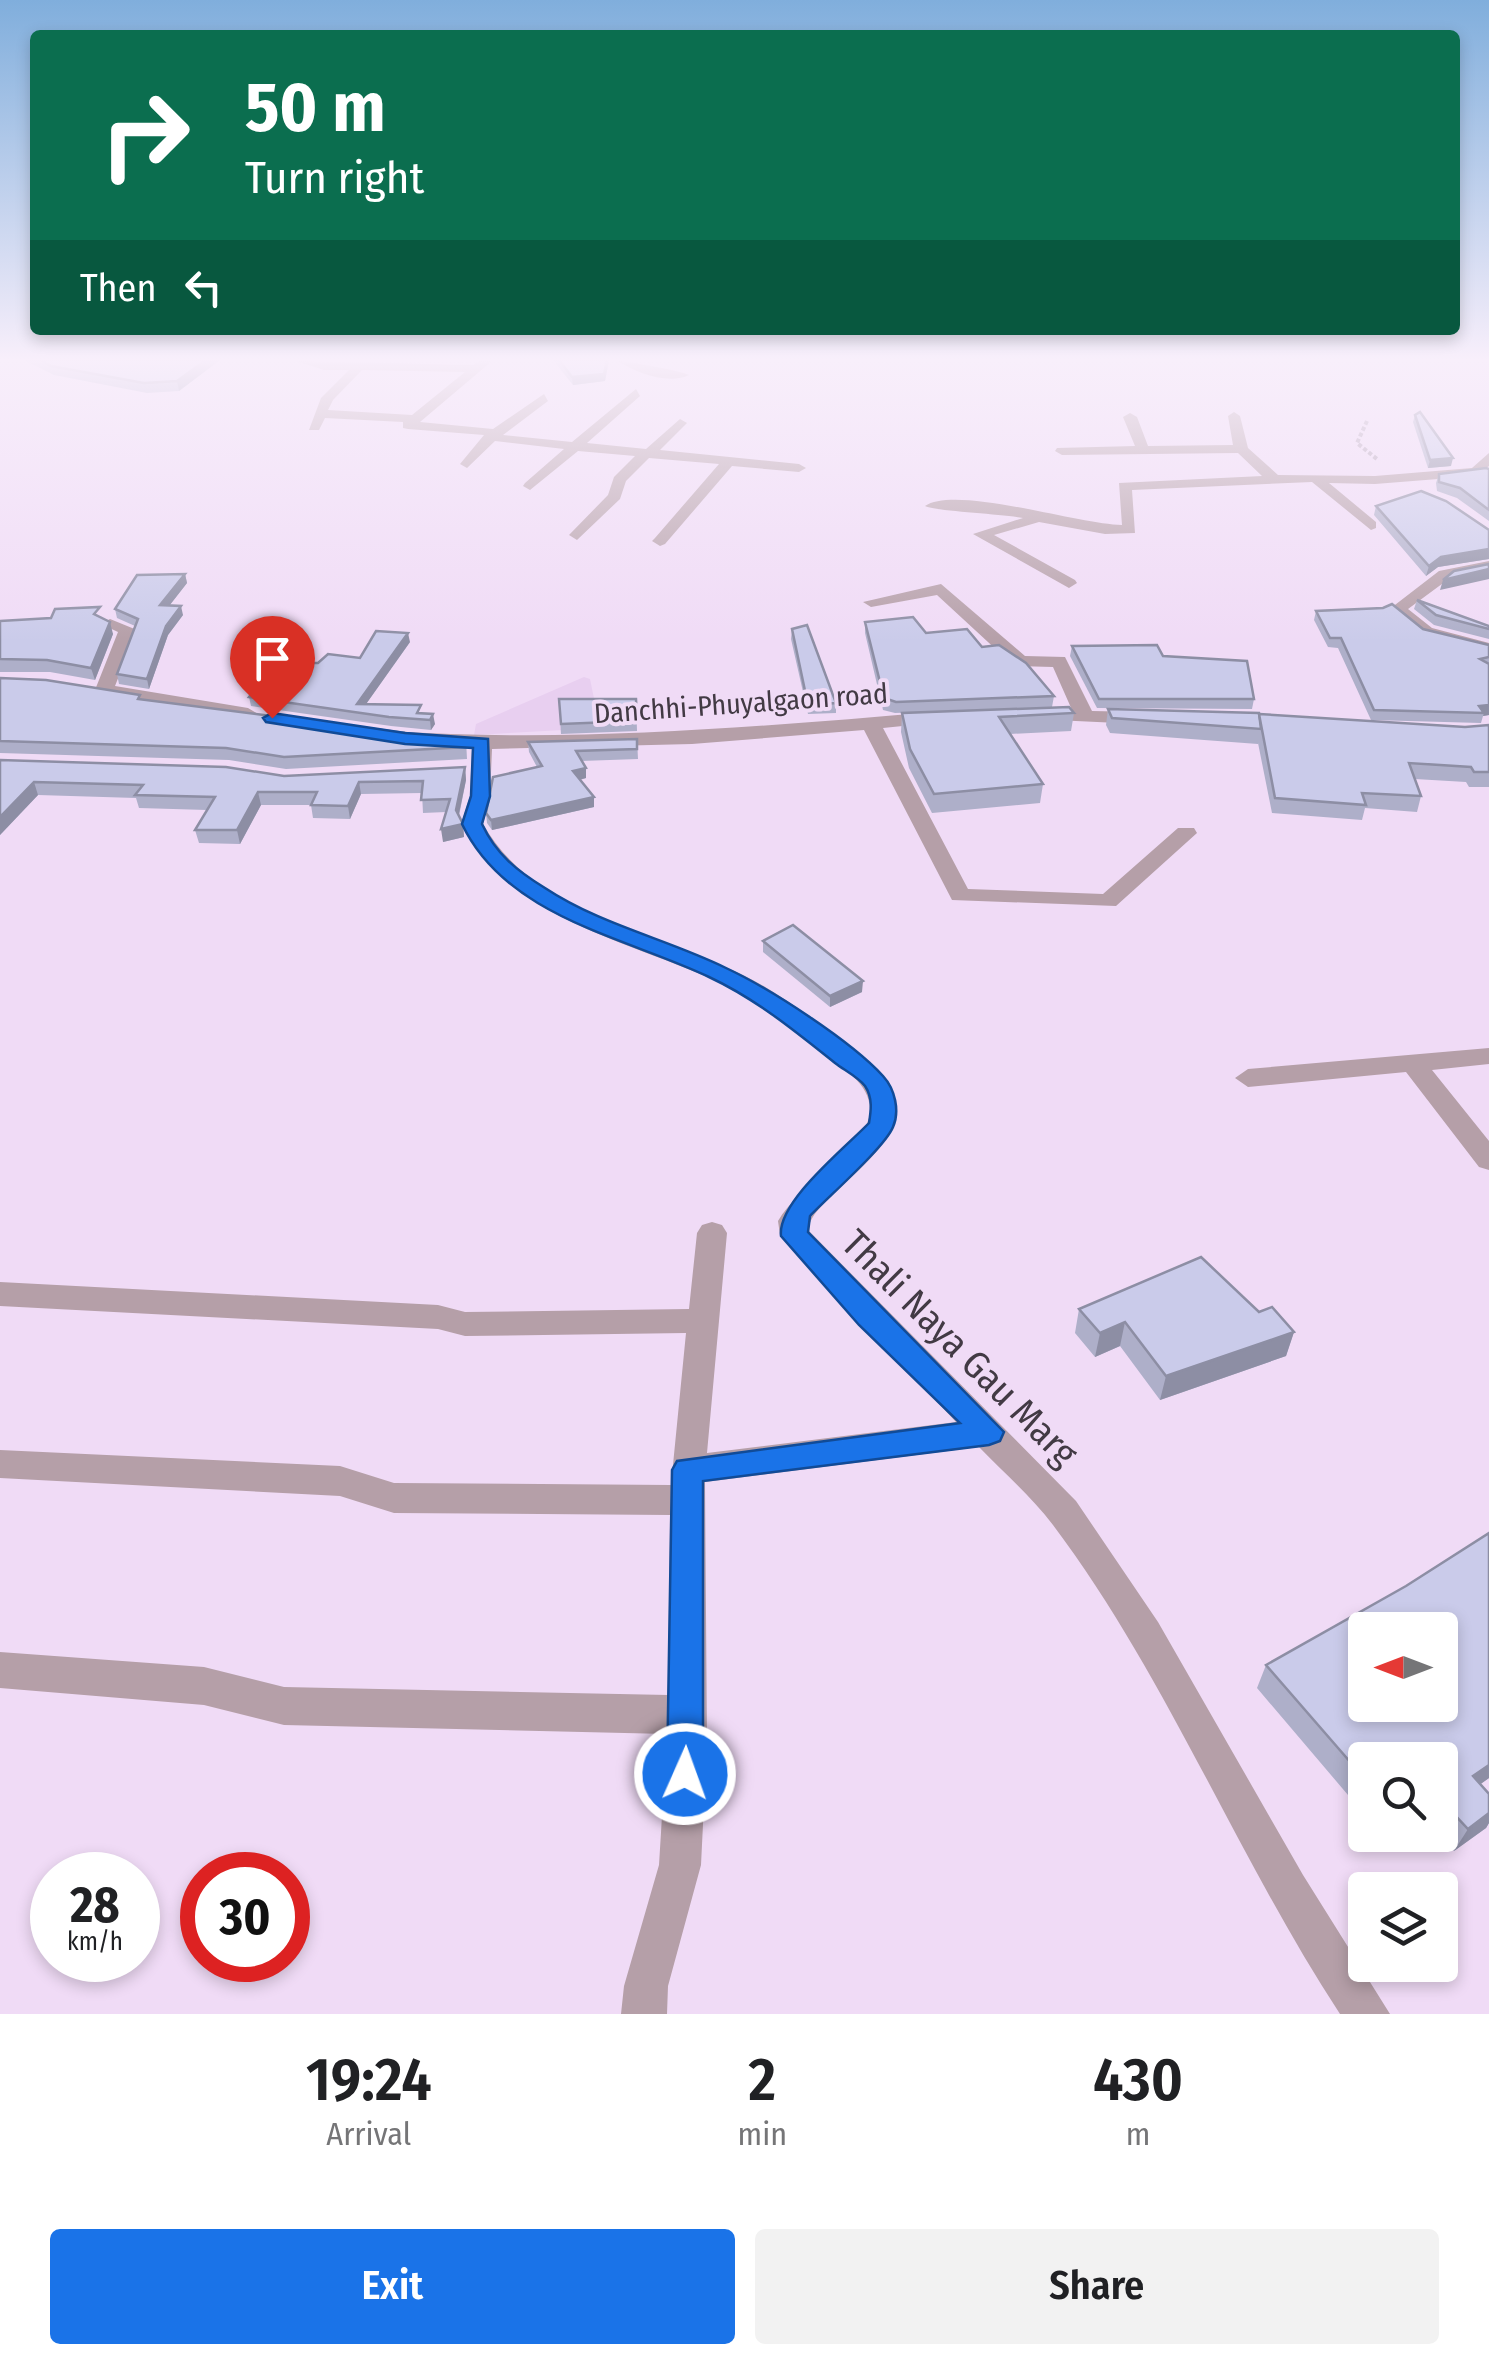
<!DOCTYPE html>
<style>
body{margin:0;font-family:"Fira Sans Condensed",sans-serif;background:#f2f2f2;color:#202124;height:100vh;display:flex;flex-direction:column;font-size:38px;white-space:nowrap}
*{box-sizing:border-box;margin:0}
p{font-size:32px;color:#757577}
.icon{flex:none;width:55px;height:55px;fill:none;stroke:currentColor;stroke-width:2;stroke-linecap:round;stroke-linejoin:round}
.map{position:relative;height:2014px;overflow:hidden}
.panel{display:flex;flex-direction:column;background:#fff;flex:1}
.panel>*{flex:none}
.guide{position:absolute;left:30px;top:30px;width:1430px;height:305px;border-radius:10px;box-shadow:0 5px 15px #0003;background:#0b6e4f;color:#fff;overflow:hidden}
.needle{width:65px;rotate:270deg}
.fabs{position:absolute;left:1348px;top:1612px;display:grid;gap:20px}
.fabs a{display:grid;place-items:center;width:110px;height:110px;border-radius:10px;background:#fff;box-shadow:0 5px 15px #0003;font-size:50px}
.speed{position:absolute;left:30px;top:1852px;display:flex;gap:20px;font-size:50px;font-weight:700;text-align:center}
.speed>*{display:grid;place-content:center;width:130px;height:130px;border-radius:50%;background:#fff;box-shadow:0 5px 15px #0003;line-height:1}
.speed small{font-size:25px;font-weight:400}
.speed .limit{border:15px solid #d22;background:#fff;color:#111}
.pin{position:absolute;display:grid;place-items:center;width:85px;height:85px;color:#fff;margin:-102px -42px;border-radius:50% 50% 50% 0;rotate:-45deg;box-shadow:0 0 10px #0007}
.pin .icon{rotate:45deg}
.me{position:absolute;width:110px;margin:-55px;rotate:2deg;stroke-linejoin:round;filter:drop-shadow(0 0 8px #0008)}
.turn{display:flex;align-items:center;gap:35px;height:210px;padding:0 50px;font-size:45px}
.turn .icon{width:130px;height:130px;stroke-width:2.5}
.turn b{display:block;font-size:70px;line-height:85px}
.then{display:flex;align-items:center;height:95px;padding:0 50px;background:#0003;gap:20px;font-size:38px}
.eta{display:flex;justify-content:space-evenly;align-items:center;height:170px;text-align:center}
.eta b{font-size:60px;font-weight:600;line-height:70px}
.primary-button{display:flex;gap:20px;margin-top:auto;padding:20px 50px}
.primary-button a{flex:1;height:115px;border-radius:10px;background:#1a73e8;color:#fff;font-size:40px;font-weight:600;line-height:115px;text-align:center}
.primary-button a+a{background:#f2f2f2;color:#202124}
.map>svg:first-child{display:block}
.built{fill:#e8cff0}
.lines{fill:none;stroke-linecap:round;stroke-linejoin:round}
.path{stroke:#b2a2b6;stroke-width:4;stroke-dasharray:4 2.5;stroke-linecap:butt}
.street{fill:#b59fa8;fill-rule:evenodd}
.wall{fill:#aeafc9}
.shaded-wall{fill:#8d8ea4}
.building{fill:#cacbea;stroke:#8d8ea4;stroke-width:2.5;fill-rule:evenodd}
.route{fill:#1a73e8;stroke:#114b97;stroke-width:2.5}
.labels{text-anchor:middle;stroke-width:8;stroke-linejoin:round;paint-order:stroke}
.far-street-label{font-size:28px;fill:#423a44;stroke:#f0dbf6}
.near-street-label{font-size:38px;fill:#423a44;stroke:#f0dbf6}
</style>
<div class="map">
<svg width="1489" height="2014" viewBox="0 0 1489 2014">
<rect width="100%" height="100%" fill="#f0dbf6"/>
<path class="built" d="M 584,677 L 590,679 L 600,728 L 474,735 L 476,724 Z"/>
<g class="lines">
<path class="path" d="M 1367,421 L 1357,443 L 1377,459"/>
<g class="street">
<path d="M 296,361 L 473,365 L 479,361 L 492,361 L 420,422 L 493,429 L 544,394 L 548,401 L 503,435 L 572,442 L 636,389 L 640,396 L 587,443 L 646,449 L 680,419 L 687,423 L 660,450 L 799,464 L 806,468 L 799,472 L 732,466 L 665,544 L 660,546 L 652,541 L 655,538 L 719,464 L 649,458 L 626,481 L 620,499 L 577,540 L 569,535 L 608,495 L 614,477 L 635,456 L 578,451 L 530,490 L 523,486 L 525,483 L 564,449 L 495,441 L 467,468 L 460,464 L 484,435 L 408,429 L 403,428 L 403,422 L 325,418 L 319,430 L 309,430 L 321,398 L 349,370 L 324,370 ZM 362,370 L 465,372 L 412,415 L 328,410 L 333,400 Z"/>
<path d="M 618,361 C 627,361 682,371 689,375 C 669,385 636,373 618,361 Z"/>
<path d="M 1234,412 L 1240,416 L 1248,448 L 1278,475 L 1375,476 L 1472,468 L 1489,453 L 1489,466 L 1476,476 L 1375,484 L 1329,483 L 1376,522 L 1376,528 L 1371,530 L 1312,482 L 1132,490 L 1135,533 L 1105,534 L 1039,522 L 994,535 L 1075,580 L 1077,583 L 1069,588 L 973,534 L 1023,518 C 1003,514 933,511 925,506 C 956,485 1077,524 1122,525 L 1119,483 L 1262,476 L 1238,453 L 1062,455 L 1055,451 L 1057,448 L 1135,446 L 1123,417 L 1130,413 L 1137,417 L 1148,446 L 1233,445 L 1228,416 Z"/>
<path d="M 1489,561 L 1489,571 L 1450,578 L 1408,609 L 1432,628 L 1489,643 L 1489,653 C 1453,644 1412,643 1391,608 L 1439,571 Z"/>
<path d="M 941,584 L 1025,656 L 1065,657 L 1092,711 L 1140,712 L 1150,718 L 1140,724 L 1033,719 L 1030,715 L 1040,709 L 1072,710 L 1053,667 L 1014,666 L 937,595 L 871,607 L 863,602 Z"/>
<path d="M 110,619 L 137,630 L 115,686 L 248,708 L 258,714 L 248,720 L 97,694 L 95,690 L 118,632 L 101,624 Z"/>
<path d="M 935,712 L 942,714 L 942,722 L 883,728 L 968,889 L 1103,894 L 1178,828 L 1194,828 L 1197,833 L 1116,906 L 952,900 L 864,730 L 692,744 L 492,749 L 490,796 L 483,824 C 535,915 653,933 741,974 C 781,993 814,1021 849,1047 C 868,1062 893,1078 896,1104 C 903,1154 805,1201 809,1231 L 1076,1501 L 1158,1622 L 1303,1875 L 1390,2014 L 1340,2014 C 1237,1857 1166,1675 1053,1525 C 1032,1497 1004,1473 979,1447 L 705,1482 L 707,1743 L 701,1865 L 668,1986 L 667,2014 L 621,2014 L 624,1986 L 659,1865 L 667,1734 L 284,1725 L 204,1705 L 0,1688 L 0,1652 L 204,1667 L 284,1687 L 668,1695 L 670,1515 L 394,1513 L 340,1496 L 0,1478 L 0,1450 L 340,1466 L 394,1483 L 671,1485 L 686,1333 L 465,1336 L 438,1329 L 0,1306 L 0,1282 L 438,1305 L 465,1312 L 689,1309 L 697,1233 L 702,1225 L 712,1222 L 722,1225 L 727,1233 L 707,1453 L 956,1422 L 780,1235 L 778,1221 C 798,1186 859,1154 869,1118 C 876,1087 844,1069 824,1053 C 792,1028 760,1001 723,984 C 663,956 597,939 540,905 C 504,884 481,860 461,824 L 470,796 L 472,748 L 391,743 L 381,737 L 391,731 C 573,743 754,727 935,712 Z"/>
<path d="M 1489,1048 L 1489,1064 L 1432,1070 L 1489,1141 L 1489,1170 L 1479,1167 L 1406,1072 L 1248,1087 L 1235,1078 L 1248,1069 Z"/>
</g>
</g>
<g class="wall">
<path d="M 24,360 L 220,360 L 179,391 L 147,393 L 54,375 Z"/>
<path d="M 553,360 L 609,360 L 605,381 L 573,385 Z"/>
<path d="M 1415,415 L 1451,466 L 1428,468 L 1413,422 Z"/>
<path d="M 1489,469 L 1489,521 L 1457,498 L 1437,491 L 1436,483 L 1439,474 Z"/>
<path d="M 1376,506 L 1489,530 L 1489,559 L 1438,567 L 1426,576 L 1374,515 Z"/>
<path d="M 185,574 L 187,583 L 169,606 L 183,615 L 168,635 L 149,689 L 119,684 L 117,674 L 135,626 L 117,618 L 115,609 Z"/>
<path d="M 1417,600 L 1489,626 L 1489,639 L 1434,625 L 1414,609 Z"/>
<path d="M 1383,608 L 1423,629 L 1489,645 L 1489,715 L 1483,716 L 1481,723 L 1371,720 L 1338,648 L 1328,647 L 1314,620 L 1316,611 Z"/>
<path d="M 51,618 L 103,619 L 113,634 L 95,680 L 50,672 L 0,672 L 0,621 Z"/>
<path d="M 865,622 L 926,633 L 982,647 L 1054,696 L 1052,707 L 1074,713 L 1071,731 L 1010,734 L 1043,784 L 1040,803 L 932,813 L 909,768 L 901,732 L 902,713 L 1025,708 L 895,713 L 883,710 L 865,633 Z"/>
<path d="M 792,629 L 836,703 L 836,713 L 808,714 L 791,639 Z"/>
<path d="M 410,642 L 366,704 L 422,713 L 435,724 L 431,730 L 391,726 L 251,706 L 249,697 L 268,689 L 287,677 L 318,663 L 360,658 Z"/>
<path d="M 1072,646 L 1163,656 L 1254,699 L 1252,709 L 1097,708 L 1070,656 Z"/>
<path d="M 0,678 L 141,699 L 421,735 L 422,741 L 466,740 L 467,759 L 286,769 L 229,760 L 0,753 Z"/>
<path d="M 559,699 L 636,699 L 637,731 L 561,734 Z"/>
<path d="M 1108,709 L 1465,727 L 1489,725 L 1489,787 L 1469,787 L 1466,782 L 1415,779 L 1421,796 L 1417,812 L 1365,808 L 1362,820 L 1272,813 L 1258,743 L 1258,744 L 1110,733 L 1106,725 Z"/>
<path d="M 637,739 L 638,759 L 581,761 L 586,768 L 586,778 L 580,780 L 594,797 L 594,807 L 492,830 L 487,823 L 486,813 L 537,767 L 529,752 L 528,742 Z"/>
<path d="M 0,760 L 284,776 L 465,767 L 466,780 L 459,816 L 463,824 L 464,837 L 443,842 L 446,812 L 423,813 L 422,793 L 361,794 L 350,819 L 313,818 L 311,805 L 261,805 L 240,844 L 199,843 L 195,830 L 207,810 L 139,808 L 136,798 L 38,795 L 0,835 Z"/>
<path d="M 763,941 L 862,992 L 830,1007 L 763,952 Z"/>
<path d="M 1079,1309 L 1259,1312 L 1294,1332 L 1286,1356 L 1160,1400 L 1120,1346 L 1095,1357 L 1075,1333 Z"/>
<path d="M 1489,1533 L 1489,1778 L 1480,1784 L 1489,1794 L 1489,1823 L 1486,1828 L 1454,1851 L 1440,1835 L 1440,1760 L 1365,1760 L 1365,1815 L 1257,1688 L 1266,1665 L 1406,1586 Z"/>
<path d="M 1382,1835 L 1409,1835 L 1392,1847 Z"/>
</g>
<g class="shaded-wall">
<path d="M 206,360 L 220,360 L 179,391 L 177,381 Z"/>
<path d="M 607,360 L 609,360 L 605,381 L 573,385 L 572,377 Z"/>
<path d="M 1453,458 L 1451,466 L 1428,468 L 1430,460 Z"/>
<path d="M 1489,549 L 1489,559 L 1438,567 L 1426,576 L 1429,566 L 1441,557 Z"/>
<path d="M 1489,569 L 1489,579 L 1440,590 L 1443,580 Z"/>
<path d="M 185,574 L 187,583 L 162,615 L 160,605 Z"/>
<path d="M 181,606 L 183,615 L 168,635 L 149,689 L 147,679 L 166,626 Z"/>
<path d="M 110,622 L 113,634 L 95,680 L 91,668 Z"/>
<path d="M 408,633 L 410,642 L 359,714 L 357,704 Z"/>
<path d="M 1489,705 L 1489,715 L 1483,716 L 1484,713 L 1479,706 Z"/>
<path d="M 433,714 L 435,724 L 431,730 L 430,720 Z"/>
<path d="M 465,767 L 466,780 L 457,823 L 456,810 Z"/>
<path d="M 586,768 L 586,778 L 574,781 L 573,771 Z"/>
<path d="M 34,782 L 38,795 L 0,835 L 0,817 Z"/>
<path d="M 359,782 L 361,794 L 350,819 L 348,806 Z"/>
<path d="M 258,792 L 261,805 L 240,844 L 237,830 Z"/>
<path d="M 594,797 L 594,807 L 492,830 L 491,820 Z"/>
<path d="M 463,824 L 464,837 L 443,842 L 441,829 Z"/>
<path d="M 863,981 L 862,992 L 830,1007 L 830,996 Z"/>
<path d="M 1125,1322 L 1120,1346 L 1095,1357 L 1100,1333 Z"/>
<path d="M 1294,1332 L 1286,1356 L 1160,1400 L 1166,1376 Z"/>
<path d="M 1489,1765 L 1489,1778 L 1460,1799 L 1473,1776 Z"/>
<path d="M 1489,1813 L 1489,1823 L 1486,1828 L 1454,1851 L 1468,1829 Z"/>
<path d="M 1399,1835 L 1409,1835 L 1392,1847 Z"/>
</g>
<g class="building">
<path d="M 41,360 L 206,360 L 177,381 L 144,383 L 51,366 Z"/>
<path d="M 559,360 L 607,360 L 604,374 L 572,377 Z"/>
<path d="M 1420,412 L 1453,458 L 1430,460 L 1415,415 Z"/>
<path d="M 1486,468 L 1489,469 L 1489,510 L 1460,488 L 1439,482 L 1439,474 Z"/>
<path d="M 1421,491 L 1446,501 L 1489,530 L 1489,549 L 1441,557 L 1429,566 L 1376,506 Z"/>
<path d="M 1489,564 L 1489,569 L 1443,580 L 1454,571 Z"/>
<path d="M 185,574 L 160,605 L 181,606 L 166,626 L 147,679 L 117,674 L 138,619 L 115,609 L 137,575 Z"/>
<path d="M 1417,600 L 1489,626 L 1489,629 L 1436,615 Z"/>
<path d="M 1392,604 L 1423,629 L 1489,645 L 1489,657 L 1480,659 L 1489,664 L 1489,705 L 1479,706 L 1484,713 L 1374,710 L 1341,638 L 1330,638 L 1316,611 L 1383,608 Z"/>
<path d="M 100,607 L 94,614 L 110,622 L 91,668 L 47,660 L 0,659 L 0,621 L 51,618 L 55,609 Z"/>
<path d="M 913,617 L 926,633 L 967,629 L 982,647 L 999,645 L 1026,663 L 1054,696 L 896,702 L 884,698 L 865,622 Z"/>
<path d="M 807,625 L 836,703 L 808,705 L 792,629 Z"/>
<path d="M 376,631 L 408,633 L 357,704 L 421,705 L 417,713 L 433,714 L 430,720 L 389,717 L 249,697 L 256,688 L 268,689 L 278,676 L 287,677 L 297,663 L 318,663 L 328,654 L 360,658 Z"/>
<path d="M 1157,645 L 1163,656 L 1247,661 L 1254,699 L 1099,699 L 1072,646 Z"/>
<path d="M 0,678 L 46,680 L 140,695 L 138,699 L 421,735 L 417,741 L 466,740 L 466,747 L 284,757 L 226,748 L 0,741 Z"/>
<path d="M 559,699 L 636,699 L 637,721 L 561,724 Z"/>
<path d="M 1069,707 L 1074,713 L 999,717 L 1043,784 L 934,794 L 910,749 L 902,713 Z"/>
<path d="M 1108,709 L 1259,713 L 1261,729 L 1112,718 Z"/>
<path d="M 1259,714 L 1465,727 L 1489,725 L 1489,772 L 1474,772 L 1471,767 L 1409,763 L 1421,796 L 1362,793 L 1366,805 L 1275,798 Z"/>
<path d="M 637,739 L 637,749 L 576,751 L 586,768 L 573,771 L 594,797 L 491,820 L 486,813 L 493,777 L 542,766 L 528,742 Z"/>
<path d="M 0,760 L 226,767 L 284,776 L 465,767 L 456,810 L 463,824 L 441,829 L 450,799 L 421,800 L 423,781 L 359,782 L 348,806 L 311,805 L 317,792 L 258,792 L 237,830 L 195,830 L 215,797 L 135,795 L 143,785 L 34,782 L 0,817 Z"/>
<path d="M 793,925 L 863,981 L 830,996 L 763,941 Z"/>
<path d="M 1201,1257 L 1259,1312 L 1272,1307 L 1294,1332 L 1166,1376 L 1125,1322 L 1100,1333 L 1079,1309 Z"/>
<path d="M 1489,1533 L 1489,1765 L 1473,1776 L 1489,1794 L 1489,1813 L 1468,1829 L 1440,1799 L 1440,1760 L 1365,1760 L 1365,1779 L 1266,1665 L 1406,1586 ZM 1365,1630 L 1440,1630 L 1440,1705 L 1365,1705 Z"/>
</g>
<linearGradient id="sky" x2="0" y2="1"><stop stop-color="#80aedc"/><stop offset="0.56" stop-color="#f8effb"/><stop offset="1" stop-color="#f8effb" stop-opacity="0"/></linearGradient>
<rect width="1489" height="642" fill="url(#sky)"/>
<path class="route" d="M 272,713 L 405,733 L 488,739 L 490,796 L 482,824 C 496,854 517,871 545,888 C 601,925 667,939 726,968 C 771,989 851,1041 883,1076 C 895,1089 900,1111 893,1127 C 885,1147 828,1197 810,1216 L 808,1232 L 1004,1432 L 1000,1441 L 989,1445 L 703,1481 L 703,1774 L 698,1787 L 685,1792 L 672,1787 L 667,1774 L 672,1470 L 677,1461 L 960,1423 L 859,1325 L 781,1236 C 777,1202 845,1148 869,1123 C 871,1111 873,1098 865,1086 C 858,1077 844,1070 835,1063 C 795,1031 756,999 709,977 C 625,937 506,917 462,824 L 471,796 L 473,748 L 405,744 L 266,722 L 263,718 Z"/>
<g class="labels">
<g class="far-street-label">
<text transform="translate(741 703) rotate(-4)" y="10">Danchhi-Phuyalgaon road</text>
</g>
<g class="near-street-label">
<text transform="translate(960 1348) rotate(45)" y="13">Thali Naya Gau Marg</text>
</g>
</g>
</svg>
<div class="fabs">
<a><svg class="needle" viewBox="-14 -14 28 28"><path d="M0-13l5 13h-10z" fill="#e53935"/><path d="M0 13l5-13h-10z" fill="#757577"/></svg></a>
<a><svg class="icon" aria-label="search" viewBox="0 0 24 24"><circle cx="10" cy="10" r="6"/><path d="M15 15l6 6"/></svg></a>
<a><svg class="icon" aria-label="layers" viewBox="0 0 24 24"><path d="M12 4l9 5-9 5-9-5zM3 14l9 5 9-5"/></svg></a>
</div>
<div class="speed"><div>28<small>km/h</small></div><div class="limit">30</div></div>
<div class="pin" style="left:272px;top:718px;background:#d93025"><svg class="icon" aria-label="arrive" viewBox="0 0 24 24"><path d="M6 21V4h12l-3 4 3 4H6"/></svg></div>
<svg class="me" style="left:685px;top:1774px" viewBox="-20 -20 40 40"><circle r="17" fill="#1a73e8" stroke="#fff" stroke-width="3"/><path d="M0-11L8 9 0 5-8 9z" fill="#fff"/></svg>
<div class="guide">
<div class="turn"><svg class="icon" aria-label="right" viewBox="0 0 24 24"><path d="M7 20v-9h11M14 6l5 5-5 5"/></svg><div><b>50 m</b>Turn right</div></div>
<div class="then">Then<svg class="icon" aria-label="left" viewBox="0 0 24 24"><path d="M17 20v-9H6M10 6l-5 5 5 5"/></svg></div>
</div>
</div>
<section class="panel">
<div class="eta">
<div><b>19:24</b><p>Arrival</p></div>
<div><b>2</b><p>min</p></div>
<div><b>430</b><p>m</p></div>
</div>
<div class="primary-button"><a>Exit</a><a>Share</a></div>
</section>
